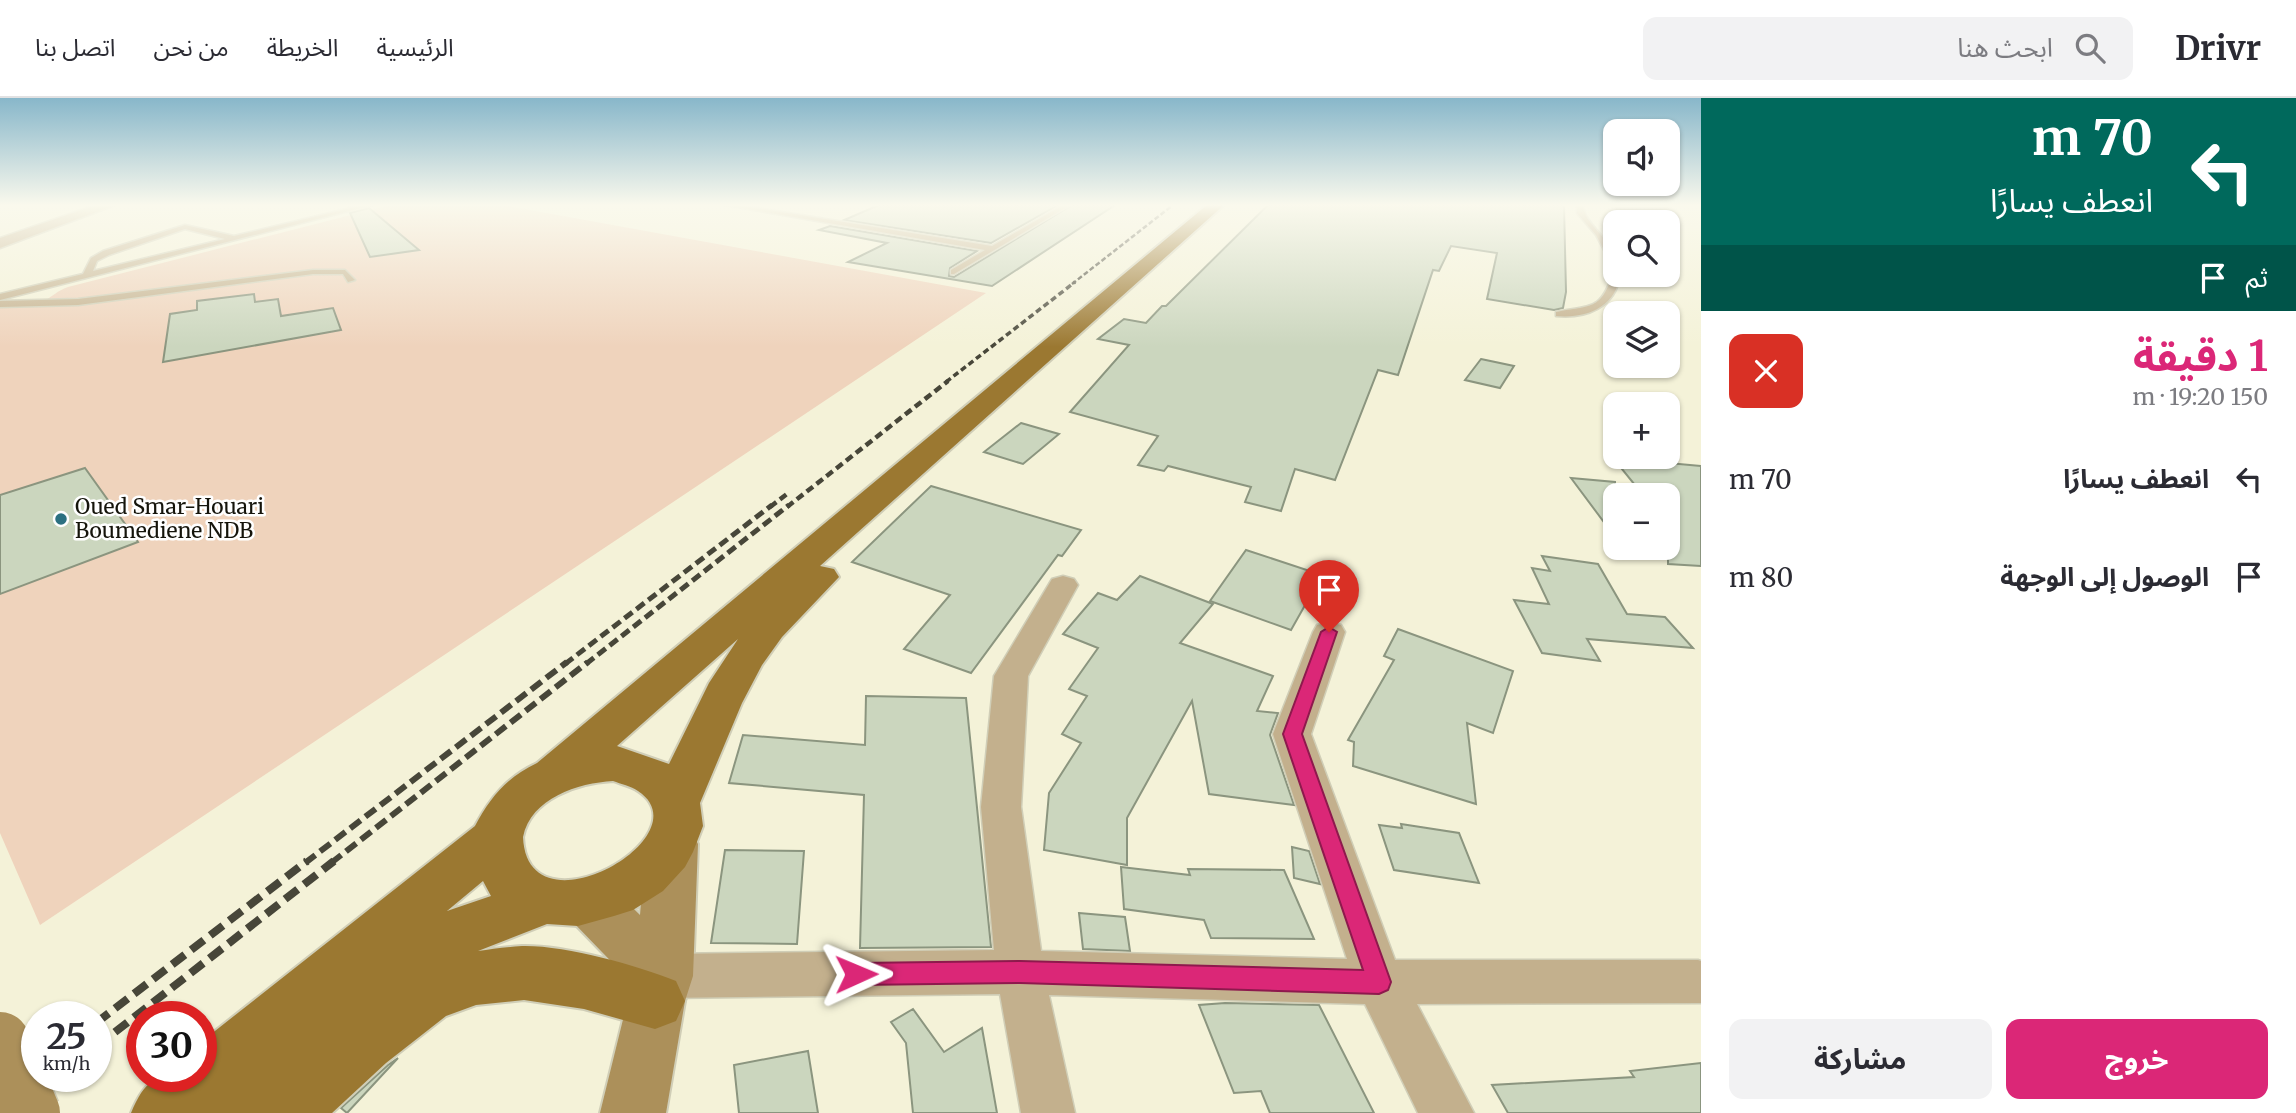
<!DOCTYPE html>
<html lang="ar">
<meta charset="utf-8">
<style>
body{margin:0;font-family:Merriweather,"Noto Sans Arabic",serif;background:#f2f2f3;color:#2b2b33;direction:rtl;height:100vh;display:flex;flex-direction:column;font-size:26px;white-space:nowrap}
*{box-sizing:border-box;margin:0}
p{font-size:23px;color:#7c7c81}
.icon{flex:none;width:38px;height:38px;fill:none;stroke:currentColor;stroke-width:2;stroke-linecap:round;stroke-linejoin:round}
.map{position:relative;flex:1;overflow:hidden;direction:ltr}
.side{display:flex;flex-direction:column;background:#fff;width:595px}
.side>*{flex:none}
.hud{background:#00695c;color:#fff;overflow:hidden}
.tools{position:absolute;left:1603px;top:21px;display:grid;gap:14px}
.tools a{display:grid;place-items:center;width:77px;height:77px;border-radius:14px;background:#fff;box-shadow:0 2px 5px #0004;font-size:35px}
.speed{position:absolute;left:21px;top:903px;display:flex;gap:14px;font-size:35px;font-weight:700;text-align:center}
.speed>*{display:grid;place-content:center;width:91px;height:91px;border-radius:50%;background:#fff;box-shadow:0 2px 5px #0004;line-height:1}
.speed small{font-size:18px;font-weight:400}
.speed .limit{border:10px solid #d22;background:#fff;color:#111}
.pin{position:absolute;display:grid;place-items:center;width:60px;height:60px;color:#fff;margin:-72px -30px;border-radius:50% 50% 50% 0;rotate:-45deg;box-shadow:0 0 7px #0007}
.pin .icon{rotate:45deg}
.me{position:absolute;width:77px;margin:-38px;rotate:89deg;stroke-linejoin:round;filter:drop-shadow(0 0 5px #0008)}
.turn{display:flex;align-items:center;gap:24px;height:147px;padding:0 28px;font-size:32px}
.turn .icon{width:91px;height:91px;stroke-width:2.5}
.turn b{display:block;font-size:49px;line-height:60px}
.then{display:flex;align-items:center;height:66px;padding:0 28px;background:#0003;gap:14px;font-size:26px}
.round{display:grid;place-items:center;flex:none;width:74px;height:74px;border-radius:14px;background:#f2f2f3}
.head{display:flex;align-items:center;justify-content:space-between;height:119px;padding:0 28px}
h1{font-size:42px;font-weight:700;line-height:52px;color:#db2777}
.action{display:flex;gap:14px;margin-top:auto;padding:14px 28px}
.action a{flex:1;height:80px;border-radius:14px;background:#db2777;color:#fff;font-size:28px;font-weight:700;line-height:80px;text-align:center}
.action a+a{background:#f2f2f3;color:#2b2b33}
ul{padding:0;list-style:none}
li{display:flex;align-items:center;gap:21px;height:98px;padding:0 28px}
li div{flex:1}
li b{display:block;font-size:26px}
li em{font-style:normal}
header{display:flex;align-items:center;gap:42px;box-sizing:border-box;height:98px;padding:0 35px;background:#fff;border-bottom:2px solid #e1e1e2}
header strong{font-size:33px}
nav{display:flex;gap:38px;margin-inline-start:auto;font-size:24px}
.search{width:490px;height:63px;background:#f2f2f3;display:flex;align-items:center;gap:18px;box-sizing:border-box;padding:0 24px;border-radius:14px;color:#7c7c81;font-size:26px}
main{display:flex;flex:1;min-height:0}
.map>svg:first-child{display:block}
.green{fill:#efd3bc}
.building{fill:#cbd6be;stroke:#8b957f;stroke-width:2}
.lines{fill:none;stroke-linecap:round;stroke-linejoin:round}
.lane-casing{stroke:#d0ceb7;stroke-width:3}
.street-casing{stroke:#d0ceb7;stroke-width:3}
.secondary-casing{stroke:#d0ceb7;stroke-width:4}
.primary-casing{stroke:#d0ceb7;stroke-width:4}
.lane{fill:#c3b08d;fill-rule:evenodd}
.street{fill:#c3b08d;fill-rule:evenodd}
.secondary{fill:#ac905a;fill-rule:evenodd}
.primary{fill:#9b7831;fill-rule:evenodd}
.rail-far5{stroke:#474639;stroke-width:2.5;stroke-dasharray:5 2.5;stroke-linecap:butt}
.rail-far4{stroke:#474639;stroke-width:3.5;stroke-dasharray:6 3.5;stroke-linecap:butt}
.rail-far3{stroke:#474639;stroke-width:4.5;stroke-dasharray:8 4.5;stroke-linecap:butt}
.rail-far2{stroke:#474639;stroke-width:5;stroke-dasharray:10 5;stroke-linecap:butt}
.rail-far1{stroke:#474639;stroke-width:6;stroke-dasharray:13 6;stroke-linecap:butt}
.rail{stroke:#474639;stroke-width:8;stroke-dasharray:16 8;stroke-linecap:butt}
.secondary-bridge-casing{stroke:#d0ceb7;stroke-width:63;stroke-linecap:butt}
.secondary-bridge{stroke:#ac905a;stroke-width:60}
.route{fill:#db2777;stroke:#8e194d;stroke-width:2}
.poi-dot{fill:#2c7081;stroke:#fff;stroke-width:2.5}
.labels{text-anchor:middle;stroke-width:5;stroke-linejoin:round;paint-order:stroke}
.poi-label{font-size:21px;fill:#15140b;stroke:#fff;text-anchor:start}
</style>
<header>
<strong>Drivr</strong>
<div class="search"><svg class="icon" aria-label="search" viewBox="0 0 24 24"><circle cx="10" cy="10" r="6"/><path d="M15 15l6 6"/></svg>ابحث هنا</div>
<nav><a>الرئيسية</a><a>الخريطة</a><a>من نحن</a><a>اتصل بنا</a></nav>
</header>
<main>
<section class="side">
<div class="hud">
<div class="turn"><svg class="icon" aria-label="left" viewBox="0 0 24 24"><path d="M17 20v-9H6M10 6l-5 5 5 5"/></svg><div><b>70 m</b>انعطف يسارًا</div></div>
<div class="then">ثم<svg class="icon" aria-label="arrive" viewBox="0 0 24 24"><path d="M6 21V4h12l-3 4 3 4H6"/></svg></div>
</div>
<div class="head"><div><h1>1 دقيقة</h1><p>150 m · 19:20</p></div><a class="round" style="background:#d93025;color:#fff"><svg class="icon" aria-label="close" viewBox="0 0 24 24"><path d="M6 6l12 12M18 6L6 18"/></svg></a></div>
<ul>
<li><svg class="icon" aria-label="left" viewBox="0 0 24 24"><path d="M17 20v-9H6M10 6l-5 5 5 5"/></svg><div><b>انعطف يسارًا</b></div><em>70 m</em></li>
<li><svg class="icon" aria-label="arrive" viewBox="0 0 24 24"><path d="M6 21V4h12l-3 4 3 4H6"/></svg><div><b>الوصول إلى الوجهة</b></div><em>80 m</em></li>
</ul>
<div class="action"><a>خروج</a><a>مشاركة</a></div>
</section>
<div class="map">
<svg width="1701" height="1015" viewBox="0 0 1701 1015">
<rect width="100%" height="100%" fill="#f4f2d8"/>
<path class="green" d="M 390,107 L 503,107 L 986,195 L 40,827 L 0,735 L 0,210 C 14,210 31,211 44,203 C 53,198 57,193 68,189 Z"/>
<g class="building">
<path d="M 879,107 L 1058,107 L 991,145 L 844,122 Z"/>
<path d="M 1072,107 L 1115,107 L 992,188 L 848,164 L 887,145 L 819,132 L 830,128 L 977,153 L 950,170 L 949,178 L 954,179 Z"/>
<path d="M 1268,107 L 1564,107 L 1566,194 L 1563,210 L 1554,212 L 1487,201 L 1497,155 L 1451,148 L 1439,173 L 1433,172 L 1398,277 L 1378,272 L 1335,382 L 1295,371 L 1281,413 L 1245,404 L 1251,389 L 1168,368 L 1164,373 L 1138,367 L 1158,338 L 1070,314 L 1129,247 L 1098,241 L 1124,221 L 1146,225 L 1162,208 L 1166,208 Z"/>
<path d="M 369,110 L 419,152 L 370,159 L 350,115 Z"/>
<path d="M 254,196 L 255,204 L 278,201 L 281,218 L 333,210 L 341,232 L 163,264 L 170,216 L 197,212 L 197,203 Z"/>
<path d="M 1481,261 L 1514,268 L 1500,290 L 1465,282 Z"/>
<path d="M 1021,325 L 1059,336 L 1023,366 L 984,354 Z"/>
<path d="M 1613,360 L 1701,368 L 1701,468 L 1668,466 L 1668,397 L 1643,397 Z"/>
<path d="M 85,370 L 138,444 L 0,496 L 0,397 Z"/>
<path d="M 1571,380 L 1615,384 L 1615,439 Z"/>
<path d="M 931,388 L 1081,432 L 1062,458 L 1058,457 L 971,575 L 904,551 L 950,497 L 852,464 Z"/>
<path d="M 1246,452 L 1322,477 L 1291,532 L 1210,503 Z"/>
<path d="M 1542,458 L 1598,466 L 1627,516 L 1665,519 L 1693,550 L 1587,541 L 1600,563 L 1542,555 L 1514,502 L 1549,506 L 1532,470 L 1550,473 Z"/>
<path d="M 1140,478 L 1213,506 L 1180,545 L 1273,578 L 1257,613 L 1278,615 L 1270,637 L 1294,707 L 1209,696 L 1192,603 L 1127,720 L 1127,767 L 1044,752 L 1049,695 L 1081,645 L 1062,636 L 1087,598 L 1069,591 L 1098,550 L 1063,536 L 1098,495 L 1117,502 Z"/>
<path d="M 1398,531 L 1513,573 L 1493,635 L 1467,625 L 1476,706 L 1353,668 L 1354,644 L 1348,642 L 1394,562 L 1384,558 Z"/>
<path d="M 866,598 L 966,600 L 991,849 L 860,850 L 864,697 L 729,685 L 743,637 L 865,647 Z"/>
<path d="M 1401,726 L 1459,735 L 1479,785 L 1394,772 L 1379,727 L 1402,730 Z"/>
<path d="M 1292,749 L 1309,753 L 1320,786 L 1294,780 Z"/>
<path d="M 725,752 L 804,753 L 797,846 L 711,845 Z"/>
<path d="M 1121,769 L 1190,777 L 1188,771 L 1284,772 L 1314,841 L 1211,840 L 1204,822 L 1124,811 Z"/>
<path d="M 1079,815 L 1125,819 L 1130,853 L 1083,851 Z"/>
<path d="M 1225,905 L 1319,907 L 1374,1015 L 1270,1015 L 1261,993 L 1234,995 L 1199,907 Z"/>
<path d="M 913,911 L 944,954 L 982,930 L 997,1015 L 913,1015 L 906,945 L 891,924 Z"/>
<path d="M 808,953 L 818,1015 L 739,1015 L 734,967 Z"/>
<path d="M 398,960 L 347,1015 L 341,1010 L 388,967 Z"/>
<path d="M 1701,965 L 1701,1015 L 1508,1015 L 1492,987 L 1634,979 L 1630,973 Z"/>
</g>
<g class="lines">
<g class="lane-casing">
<g id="lane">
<path d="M 363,107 L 372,107 L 0,202 L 0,196 L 83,176 L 91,160 L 103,153 L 185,127 L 234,138 ZM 185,131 L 225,141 L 93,173 L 97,163 L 109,157 Z"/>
<path d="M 725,107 L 738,107 L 992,148 L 1063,107 L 1070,107 L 954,176 L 951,176 L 951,172 L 985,152 Z"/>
<path d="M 1577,107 L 1583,107 C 1584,128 1615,141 1615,167 L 1611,165 L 1596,137 L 1577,115 Z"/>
<path d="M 313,172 L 345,172 L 355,182 L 348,184 L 343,176 L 313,176 L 78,207 L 0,209 L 0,203 L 78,201 Z"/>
<path d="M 1613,175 L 1620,177 C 1616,209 1586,221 1556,218 L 1556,214 C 1591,207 1601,213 1613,175 Z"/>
</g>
</g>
<g class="street-casing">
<g id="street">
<path d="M 96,107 L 115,107 L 0,150 L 0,140 Z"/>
<path d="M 1063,478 L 1074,481 L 1078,487 L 1028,578 L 1021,709 L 1041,853 L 1347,861 L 1273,636 L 1313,534 L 1317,527 L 1329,524 L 1341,527 L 1345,534 L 1311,636 L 1395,862 L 1698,862 L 1701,863 L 1701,905 L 1417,906 L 1474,1015 L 1418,1015 L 1365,906 L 1049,897 L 1075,1015 L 1021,1015 L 1000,896 L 664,900 L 647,894 L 640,878 L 647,862 L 664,856 L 994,852 L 981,709 L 994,578 L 1052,481 Z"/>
</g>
</g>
<g class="secondary-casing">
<path id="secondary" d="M 672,725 L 690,731 L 698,746 L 693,878 L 685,903 L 666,1015 L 600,1015 L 632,885 L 570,821 L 562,804 L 570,787 C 605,775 616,794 640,817 L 646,746 L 654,731 Z"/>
</g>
<g class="primary-casing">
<path id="primary" d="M 1207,107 L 1224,107 L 820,468 L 834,471 L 839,479 L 782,539 L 762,567 L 742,605 L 700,705 L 703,728 L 693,754 L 685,769 L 663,793 L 633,812 L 614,818 L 578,828 L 547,826 L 478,853 C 492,851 507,849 522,848 C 565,847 636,867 676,883 L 685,903 L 676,923 L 655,931 L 584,911 L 524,902 L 476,907 L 446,918 L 386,965 L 332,1015 L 131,1015 C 148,974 160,978 201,978 L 201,944 L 475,728 C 490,700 507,679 537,665 ZM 738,541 L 709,585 L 669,666 L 617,648 ZM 613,683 C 621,686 631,688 638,693 C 706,738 527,840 523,739 C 531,700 578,685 613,683 ZM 483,783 L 491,798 L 447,813 Z"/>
</g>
<use href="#lane" class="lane"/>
<use href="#street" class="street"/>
<use href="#secondary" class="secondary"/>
<use href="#primary" class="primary"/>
<path class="rail-far5" d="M 1072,186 L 1173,107"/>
<path class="rail-far4" d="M 946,284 L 1075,184"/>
<g class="rail-far3">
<path d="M 770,409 L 787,396"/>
<path d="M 787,409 L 948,283"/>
</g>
<g class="rail-far2">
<path d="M 565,566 L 772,407"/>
<path d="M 586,566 L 789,407"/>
</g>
<g class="rail-far1">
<path d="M 305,765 L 567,564"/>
<path d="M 331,765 L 588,564"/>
</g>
<g class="rail">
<path d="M 96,925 L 307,763"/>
<path d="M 96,949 L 334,763"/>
<path d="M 0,999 L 37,970"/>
<path d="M 11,1015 L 58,978"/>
</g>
<g class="secondary-bridge-casing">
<path id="secondary-bridge" d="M 0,944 L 30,1015"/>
</g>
<use href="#secondary-bridge" class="secondary-bridge"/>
</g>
<linearGradient id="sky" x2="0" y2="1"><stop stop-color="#88b7ca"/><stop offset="0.43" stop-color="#faf9ed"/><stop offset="1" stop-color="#faf9ed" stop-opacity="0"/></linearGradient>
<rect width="1701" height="249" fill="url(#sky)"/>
<path class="route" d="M 1329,529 L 1337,534 L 1302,636 L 1391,884 L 1388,892 L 1379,896 L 1020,885 L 856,887 L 847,884 L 844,876 L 847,868 L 856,865 L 1020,863 L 1363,872 L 1283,636 L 1321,534 Z"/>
<circle class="poi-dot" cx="61" cy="421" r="7"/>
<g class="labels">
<g class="poi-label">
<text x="75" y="416">Oued Smar-Houari<tspan x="75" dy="24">Boumediene NDB</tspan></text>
</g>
</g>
</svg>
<div class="tools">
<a><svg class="icon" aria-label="sound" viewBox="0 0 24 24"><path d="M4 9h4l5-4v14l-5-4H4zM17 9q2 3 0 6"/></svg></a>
<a><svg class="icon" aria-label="search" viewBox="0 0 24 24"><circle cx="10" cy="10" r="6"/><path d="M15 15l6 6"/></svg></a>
<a><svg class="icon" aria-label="layers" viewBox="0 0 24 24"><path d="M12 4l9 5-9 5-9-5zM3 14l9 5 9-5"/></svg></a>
<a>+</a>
<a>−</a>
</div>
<div class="speed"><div>25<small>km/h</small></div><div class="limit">30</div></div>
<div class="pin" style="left:1329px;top:534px;background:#d93025"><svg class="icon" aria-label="arrive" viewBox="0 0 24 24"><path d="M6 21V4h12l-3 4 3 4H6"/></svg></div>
<svg class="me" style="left:856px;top:876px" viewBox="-20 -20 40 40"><path d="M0-17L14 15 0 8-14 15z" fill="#db2777" stroke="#fff" stroke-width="4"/></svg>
</div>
</main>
